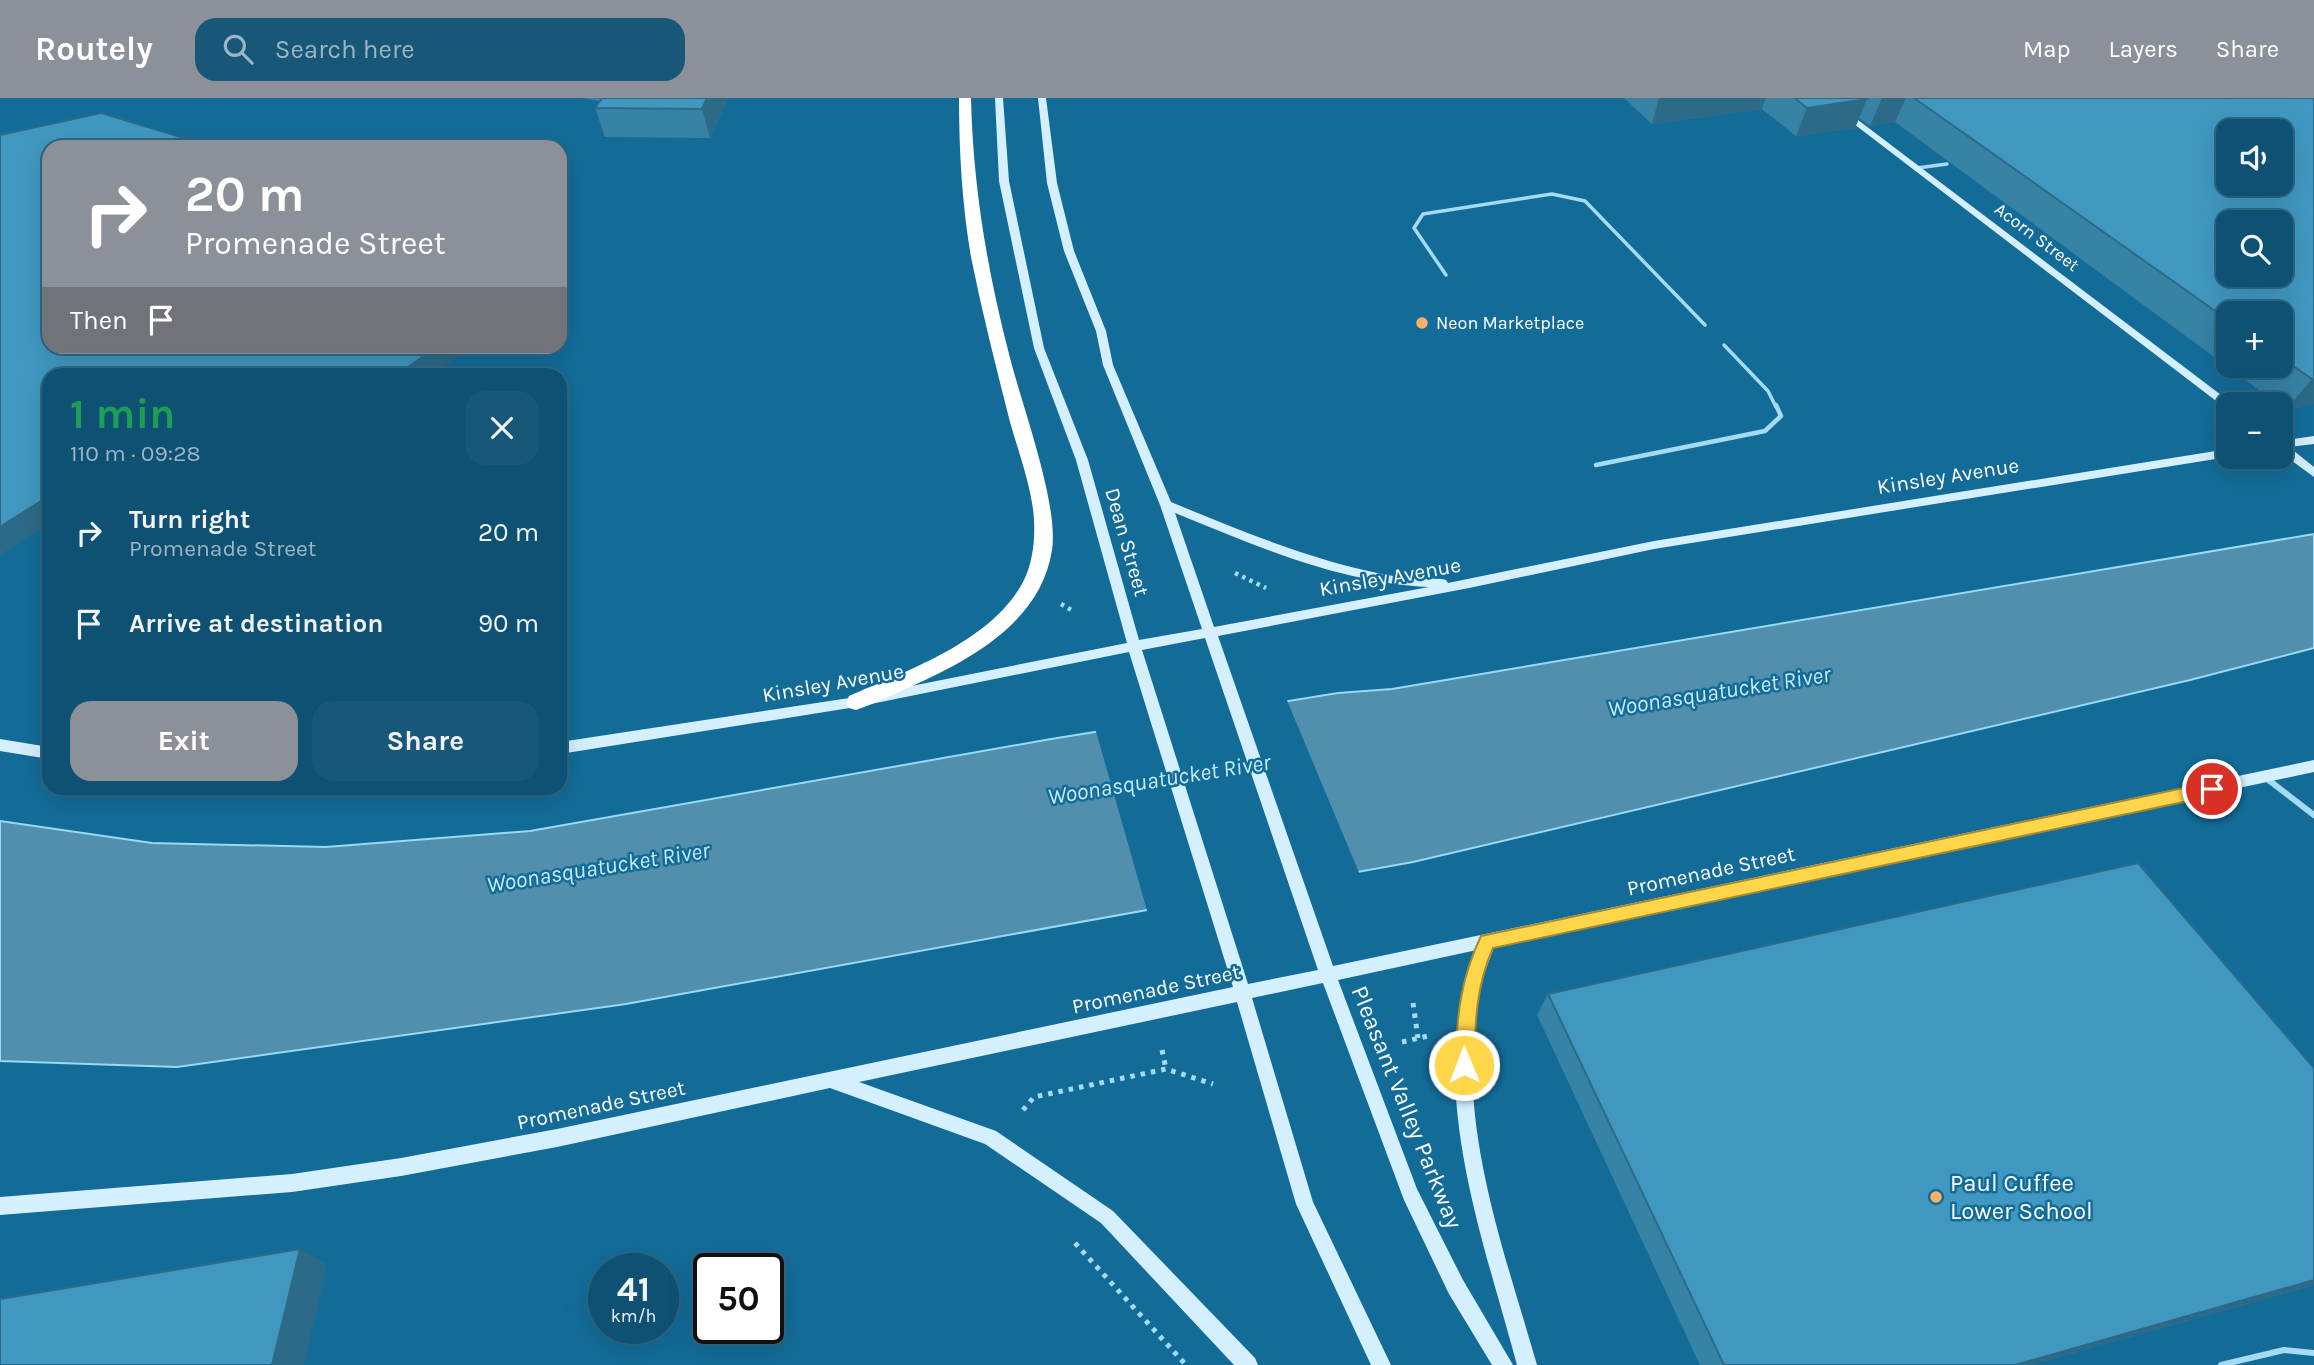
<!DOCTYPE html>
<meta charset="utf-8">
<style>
body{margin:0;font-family:Karla,sans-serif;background:#175777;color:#f1f3f6;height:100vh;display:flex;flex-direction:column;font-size:26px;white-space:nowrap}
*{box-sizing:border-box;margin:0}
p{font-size:23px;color:#9bb5c4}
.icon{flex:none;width:38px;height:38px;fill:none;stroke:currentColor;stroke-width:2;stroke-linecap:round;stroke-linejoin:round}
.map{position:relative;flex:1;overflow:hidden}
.panel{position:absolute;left:42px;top:270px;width:525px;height:427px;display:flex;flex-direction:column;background:#0e5172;border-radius:21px;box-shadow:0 7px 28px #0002,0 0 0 2px #2e6884}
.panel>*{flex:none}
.top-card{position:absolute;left:42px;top:42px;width:525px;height:214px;border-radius:21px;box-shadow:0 7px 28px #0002,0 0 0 2px #2e6884;background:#8c9099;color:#fff;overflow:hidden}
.tools{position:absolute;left:2216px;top:21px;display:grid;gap:14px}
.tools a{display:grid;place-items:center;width:77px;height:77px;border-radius:14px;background:#0e5172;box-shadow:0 7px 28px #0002,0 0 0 2px #2e6884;font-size:35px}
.speed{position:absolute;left:588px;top:1155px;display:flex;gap:14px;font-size:35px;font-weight:700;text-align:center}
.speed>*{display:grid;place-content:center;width:91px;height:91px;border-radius:50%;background:#0e5172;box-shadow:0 7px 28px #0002,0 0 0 2px #2e6884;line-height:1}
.speed small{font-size:18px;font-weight:400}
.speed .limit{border:4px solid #111;border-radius:10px;background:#fff;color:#111}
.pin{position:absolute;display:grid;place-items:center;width:60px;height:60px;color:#fff;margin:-30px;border:4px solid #fff;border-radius:50%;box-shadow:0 2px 7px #0007}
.me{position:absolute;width:77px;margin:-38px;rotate:359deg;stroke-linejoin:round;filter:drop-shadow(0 0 5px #0008)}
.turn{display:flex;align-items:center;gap:24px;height:147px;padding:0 28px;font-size:32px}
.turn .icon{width:91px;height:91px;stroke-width:2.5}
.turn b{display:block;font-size:49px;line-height:60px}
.then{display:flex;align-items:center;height:66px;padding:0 28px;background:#0003;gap:14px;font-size:26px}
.round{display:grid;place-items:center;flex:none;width:74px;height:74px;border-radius:21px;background:#175777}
.head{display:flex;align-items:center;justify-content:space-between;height:119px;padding:0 28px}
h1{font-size:42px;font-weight:700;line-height:52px;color:#1e9e55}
.button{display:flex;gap:14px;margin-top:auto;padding:14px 28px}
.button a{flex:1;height:80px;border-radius:21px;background:#8c9099;color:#fff;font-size:28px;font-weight:700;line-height:80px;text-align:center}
.button a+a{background:#175777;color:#f1f3f6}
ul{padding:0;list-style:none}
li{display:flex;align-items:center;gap:21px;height:91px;padding:0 28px}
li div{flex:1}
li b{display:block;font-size:26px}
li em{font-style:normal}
header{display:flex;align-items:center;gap:42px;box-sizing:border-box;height:98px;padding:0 35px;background:#8c9099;color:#fff}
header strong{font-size:33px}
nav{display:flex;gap:38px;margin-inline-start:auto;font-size:24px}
.search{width:490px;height:63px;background:#175777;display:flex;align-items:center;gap:18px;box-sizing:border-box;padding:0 24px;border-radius:21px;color:#9bb5c4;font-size:26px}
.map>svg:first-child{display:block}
.water{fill:#528fad;stroke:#97d9f6;stroke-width:2}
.pier{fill:#136c98}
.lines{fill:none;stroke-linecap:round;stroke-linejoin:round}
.path-far1{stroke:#a5daf3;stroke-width:4.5;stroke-dasharray:3.5 4.5;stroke-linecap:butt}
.path{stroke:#a5daf3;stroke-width:5;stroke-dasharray:4.5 6;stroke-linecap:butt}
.lane-far2{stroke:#a5daf3;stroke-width:3.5}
.lane-far1{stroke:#a5daf3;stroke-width:4.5}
.lane{stroke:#a5daf3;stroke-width:6}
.street{stroke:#a5daf3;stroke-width:6}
.secondary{fill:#d4effd;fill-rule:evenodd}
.highway{fill:#fff;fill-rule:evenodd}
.wall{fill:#3783a6;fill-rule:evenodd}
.shaded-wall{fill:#2d6a87}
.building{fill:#4098c1;stroke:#2d6a87;stroke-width:2;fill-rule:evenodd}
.route{fill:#ffd54a;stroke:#a68a30;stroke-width:2}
.poi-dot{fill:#ffaf67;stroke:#136c98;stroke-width:2.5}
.labels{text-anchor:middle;stroke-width:5;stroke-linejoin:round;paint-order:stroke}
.far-street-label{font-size:18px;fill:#fff;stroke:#136c98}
.far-poi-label{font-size:18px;fill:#fff;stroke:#136c98;text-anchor:start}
.street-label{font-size:21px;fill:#fff;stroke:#136c98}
.water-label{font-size:23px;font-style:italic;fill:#c4eafb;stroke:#136c98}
.near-street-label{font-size:24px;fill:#fff;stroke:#136c98}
.near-poi-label{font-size:24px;fill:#fff;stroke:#136c98;text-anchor:start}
</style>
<header>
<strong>Routely</strong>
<div class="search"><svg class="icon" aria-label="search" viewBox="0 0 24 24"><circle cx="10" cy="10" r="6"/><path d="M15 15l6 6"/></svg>Search here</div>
<nav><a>Map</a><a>Layers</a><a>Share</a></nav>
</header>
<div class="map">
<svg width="2314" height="1267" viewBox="0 0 2314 1267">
<rect width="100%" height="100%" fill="#136c98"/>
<path class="water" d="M 2314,436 L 2314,550 L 2190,582 L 1413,764 L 626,906 L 177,969 L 0,963 L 0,723 L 152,745 L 326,749 L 530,733 L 1051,641 L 1338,595 L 1392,591 Z"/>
<path class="pier" d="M 1286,600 L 1360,777 L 1148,816 L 1095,630 Z"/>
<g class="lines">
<g class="path-far1">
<path d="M 1235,475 L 1266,490"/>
<path d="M 1061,506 L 1073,513"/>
<path d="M 176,690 L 374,690"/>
</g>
<g class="path">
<path d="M 1413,905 L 1418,940"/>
<path d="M 1402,944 L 1428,938"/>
<path d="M 1162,952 L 1166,971"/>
<path d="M 1023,1012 L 1034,999 L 1166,971 L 1213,986"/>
<path d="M 1075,1145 L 1186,1267"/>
</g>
<g class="lane-far2">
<path d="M 1917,70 L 1947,66"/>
<path d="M 1446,177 L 1414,130 L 1423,116 L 1552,96 L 1585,103 L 1705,227"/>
<path d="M 1724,247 L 1768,293 L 1776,309"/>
</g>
<path class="lane-far1" d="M 1596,367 L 1765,333 L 1781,318 L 1776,307"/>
<path class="lane" d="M 2221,1267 L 2284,1252 L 2314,1255"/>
<path class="street" d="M 2266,680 L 2314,717"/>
<g class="secondary">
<path d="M 995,0 L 1003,0 L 1009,83 L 1044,250 L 1088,362 L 1139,542 L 1202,531 L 1160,407 L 1103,267 L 1096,233 L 1064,153 L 1047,85 L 1038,0 L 1046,0 L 1057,85 L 1074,153 L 1106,233 L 1113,267 L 1171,404 C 1243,434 1316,464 1393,478 C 1409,481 1426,480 1442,481 L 1446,482 L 1448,485 L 1654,443 L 2228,351 L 2228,359 L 1654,451 L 1469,490 L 1218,538 L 1333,868 L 2314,662 L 2314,674 L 1494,849 C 1489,864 1482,879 1479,894 C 1454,1020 1503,1148 1537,1267 L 1517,1267 C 1486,1151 1435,1014 1463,893 C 1466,879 1472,866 1477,852 L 1338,882 L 1417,1091 L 1463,1182 L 1513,1267 L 1492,1267 L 1449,1196 L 1404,1102 L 1323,885 L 1252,900 L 1313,1104 L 1391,1267 L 1371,1267 L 1296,1106 L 1237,904 L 859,984 L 996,1033 L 1113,1113 L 1255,1260 L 1258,1267 L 1234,1267 L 1101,1125 L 985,1046 L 830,990 L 557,1049 L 401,1078 L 292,1094 L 0,1117 L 0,1099 L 292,1076 L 401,1060 L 557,1031 L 1233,889 L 1129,554 L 856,609 L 560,656 L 560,644 L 856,599 L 1127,545 L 1076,362 L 1034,250 L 999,83 ZM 1175,415 C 1256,448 1341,485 1429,489 L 1214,529 ZM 1205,540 L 1318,872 L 1248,886 L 1142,552 Z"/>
<path d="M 1820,0 L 1829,0 L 2233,306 L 2228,306 L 2228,310 L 2224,309 Z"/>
<path d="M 2314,338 L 2314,346 L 2289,349 L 2314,369 L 2314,379 L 2280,354 L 2280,343 Z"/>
<path d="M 0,641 L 49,649 L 49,661 L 0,653 Z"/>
</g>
<path class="highway" d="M 959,0 L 971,0 C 973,88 987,171 1009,256 C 1021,305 1059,405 1052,452 C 1041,524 970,562 910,589 C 892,597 874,606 856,612 L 849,610 L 846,604 L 849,598 C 907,573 992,543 1023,484 C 1034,463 1036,435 1033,411 C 1029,382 1018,352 1010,324 C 996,269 982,214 971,159 C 962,106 959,53 959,0 Z"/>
</g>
<g class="wall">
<path d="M 581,0 L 728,0 L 710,40 L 605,39 L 595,10 L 600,3 Z"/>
<path d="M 1624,0 L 2314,0 L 2314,306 L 2286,312 L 2280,308 L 2280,306 L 2278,306 L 1895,24 L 1870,28 L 1859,20 L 1855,30 L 1796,38 L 1762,11 L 1652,26 ZM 2228,215 L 2280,215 L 2280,268 L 2228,268 Z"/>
<path d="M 1548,896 L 2314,970 L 2314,1187 L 2031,1267 L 1700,1267 L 1537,917 Z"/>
</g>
<g class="shaded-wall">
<path d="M 707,0 L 728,0 L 710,40 L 702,11 Z"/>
<path d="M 1659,0 L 1766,0 L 1762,11 L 1652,26 Z"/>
<path d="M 1882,0 L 1906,0 L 1895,24 L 1870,28 Z"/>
<path d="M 1867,1 L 1855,30 L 1796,38 L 1807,10 Z"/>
<path d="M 438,248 L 473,248 L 433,276 L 398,276 Z"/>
<path d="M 2312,281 L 2314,281 L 2314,306 L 2286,312 Z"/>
<path d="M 49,398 L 49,425 L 0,457 L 0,429 Z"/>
<path d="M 300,1151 L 327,1166 L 304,1267 L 272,1267 Z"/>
<path d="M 2314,1182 L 2314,1187 L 2031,1267 L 2015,1267 Z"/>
</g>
<g class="building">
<path d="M 602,0 L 707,0 L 702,11 L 595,10 Z"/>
<path d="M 1795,0 L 1865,0 L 1867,1 L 1807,10 Z"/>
<path d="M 1914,0 L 2314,0 L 2314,281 L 2312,281 L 2280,259 L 2280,215 L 2228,215 L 2228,222 ZM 2228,33 L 2280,33 L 2280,86 L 2228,86 ZM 2228,124 L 2280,124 L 2280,177 L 2228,177 Z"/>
<path d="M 101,15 L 214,49 L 49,49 L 49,248 L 438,248 L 398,276 L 49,276 L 49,398 L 0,429 L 0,37 Z"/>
<path d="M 2138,765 L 2314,970 L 2314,1182 L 2015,1267 L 1724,1267 L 1548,896 Z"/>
<path d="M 300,1151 L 272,1267 L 0,1267 L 0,1201 Z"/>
</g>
<path class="route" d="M 2212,684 L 2218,686 L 2220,691 L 2218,696 L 2212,698 L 1493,850 C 1476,888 1475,926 1474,967 L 1471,973 L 1464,976 L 1457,973 L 1455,967 C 1457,918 1460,882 1481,838 Z"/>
<g class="poi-dot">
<circle cx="1422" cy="225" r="7"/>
<circle cx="1936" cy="1099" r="7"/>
</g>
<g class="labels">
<g class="far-street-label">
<text transform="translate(2037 139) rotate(37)" y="6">Acorn Street</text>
</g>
<g class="far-poi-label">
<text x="1436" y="231">Neon Marketplace</text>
</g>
<g class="street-label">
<text transform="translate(1948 378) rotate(-9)" y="7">Kinsley Avenue</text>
<text transform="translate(1127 444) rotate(74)" y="7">Dean Street</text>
<text transform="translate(1390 479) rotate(-10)" y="7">Kinsley Avenue</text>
<text transform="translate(833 585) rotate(-10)" y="7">Kinsley Avenue</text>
<text transform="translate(1711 773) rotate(-12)" y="7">Promenade Street</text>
<text transform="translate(1156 891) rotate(-12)" y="7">Promenade Street</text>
<text transform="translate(601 1007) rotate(-12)" y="7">Promenade Street</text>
</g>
<g class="water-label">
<text transform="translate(1719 593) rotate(-9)" y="8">Woonasquatucket River</text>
<text transform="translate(1159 681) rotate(-9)" y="8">Woonasquatucket River</text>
<text transform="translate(598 769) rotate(-9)" y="8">Woonasquatucket River</text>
</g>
<g class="near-street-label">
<text transform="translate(1407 1009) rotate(68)" y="8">Pleasant Valley Parkway</text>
</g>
<g class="near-poi-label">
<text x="1950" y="1093">Paul Cuffee<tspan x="1950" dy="28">Lower School</tspan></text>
</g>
</g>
</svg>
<div class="tools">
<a><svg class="icon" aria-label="sound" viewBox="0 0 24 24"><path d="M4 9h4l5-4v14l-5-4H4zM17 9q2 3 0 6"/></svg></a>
<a><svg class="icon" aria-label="search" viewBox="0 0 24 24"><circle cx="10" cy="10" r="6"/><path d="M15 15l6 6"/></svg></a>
<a>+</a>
<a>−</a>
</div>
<div class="speed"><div>41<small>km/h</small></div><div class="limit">50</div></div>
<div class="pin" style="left:2212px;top:691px;background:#d93025"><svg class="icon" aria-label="arrive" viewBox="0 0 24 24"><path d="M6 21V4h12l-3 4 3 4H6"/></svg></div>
<svg class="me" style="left:1464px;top:967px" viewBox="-20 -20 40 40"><circle r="17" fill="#ffd54a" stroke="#fff" stroke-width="3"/><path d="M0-11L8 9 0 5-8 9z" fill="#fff"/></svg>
<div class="top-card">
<div class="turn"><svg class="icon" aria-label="right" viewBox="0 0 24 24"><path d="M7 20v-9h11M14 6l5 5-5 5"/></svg><div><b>20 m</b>Promenade Street</div></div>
<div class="then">Then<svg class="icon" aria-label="arrive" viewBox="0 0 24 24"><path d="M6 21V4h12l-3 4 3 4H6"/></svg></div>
</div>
<section class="panel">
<div class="head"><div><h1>1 min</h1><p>110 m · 09:28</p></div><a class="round"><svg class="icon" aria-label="close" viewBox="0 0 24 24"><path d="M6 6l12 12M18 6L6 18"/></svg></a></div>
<ul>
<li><svg class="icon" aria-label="right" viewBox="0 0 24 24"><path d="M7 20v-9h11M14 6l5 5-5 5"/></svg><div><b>Turn right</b><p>Promenade Street</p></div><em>20 m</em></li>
<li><svg class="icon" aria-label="arrive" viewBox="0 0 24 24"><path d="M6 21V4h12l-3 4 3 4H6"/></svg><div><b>Arrive at destination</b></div><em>90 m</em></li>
</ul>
<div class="button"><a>Exit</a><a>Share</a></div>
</section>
</div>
